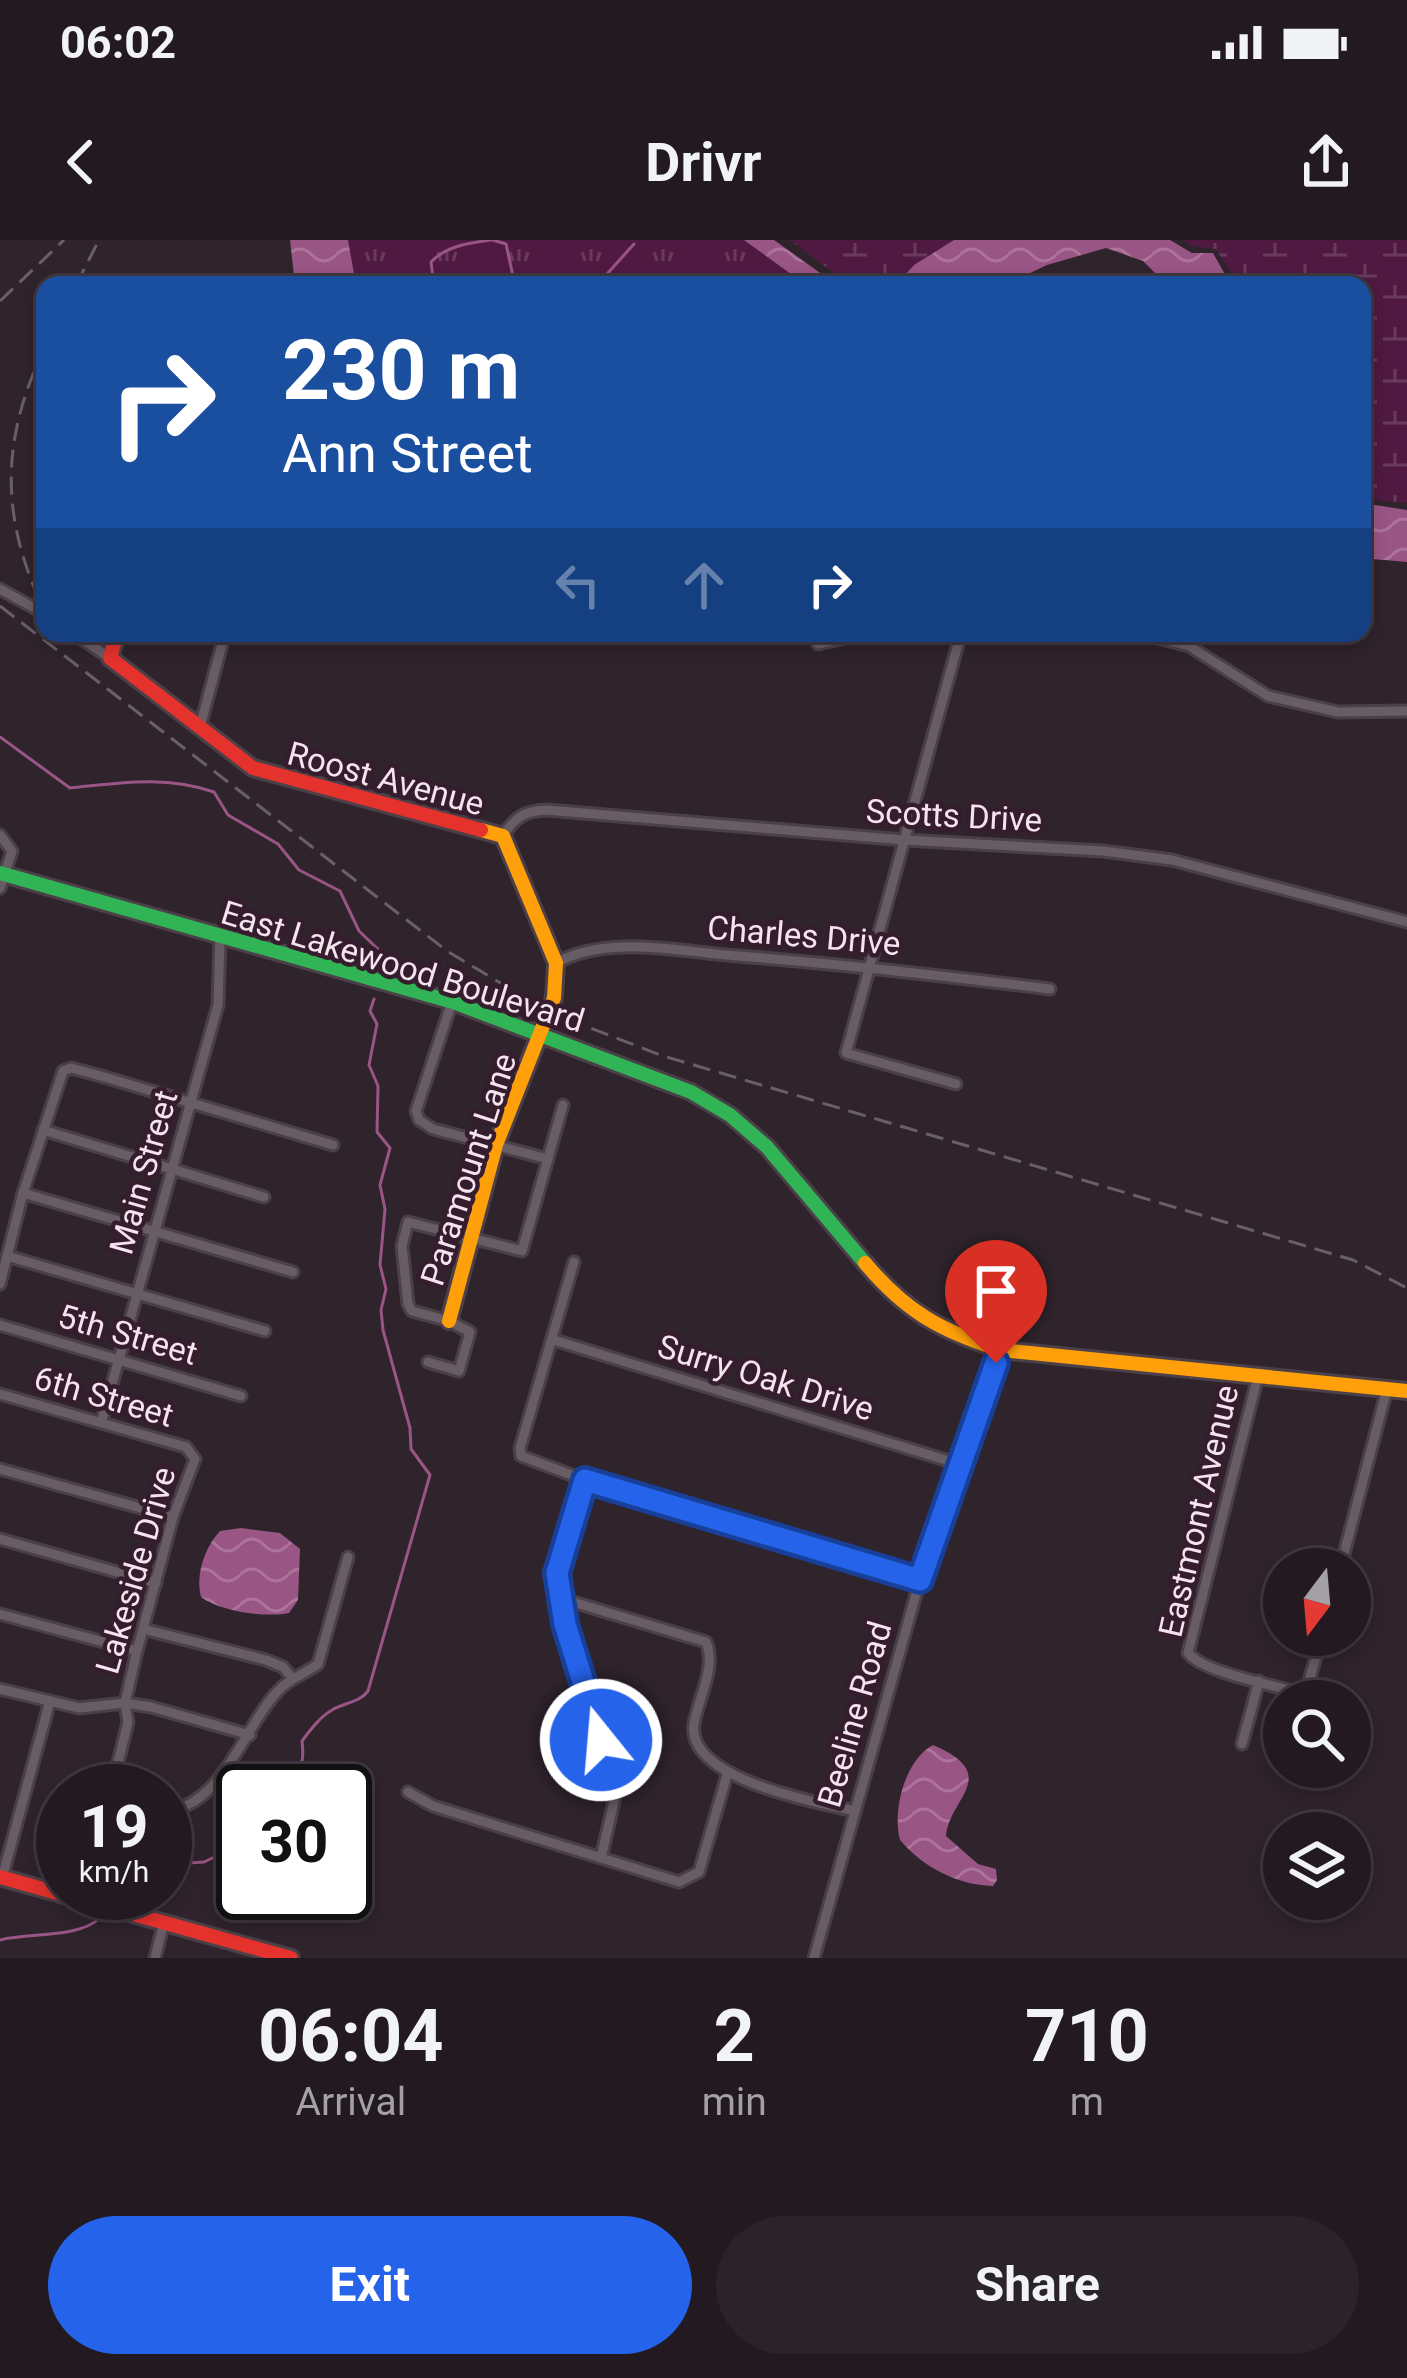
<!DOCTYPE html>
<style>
body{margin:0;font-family:Roboto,sans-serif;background:#2b232a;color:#f1f3f6;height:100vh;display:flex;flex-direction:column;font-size:45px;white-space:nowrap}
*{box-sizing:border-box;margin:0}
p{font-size:39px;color:#a3a1a5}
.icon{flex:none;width:66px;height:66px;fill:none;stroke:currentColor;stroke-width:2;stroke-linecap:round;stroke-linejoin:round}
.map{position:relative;height:1718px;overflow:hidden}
.drawer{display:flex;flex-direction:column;background:#231a21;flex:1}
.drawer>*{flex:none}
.hud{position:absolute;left:36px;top:36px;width:1335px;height:366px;border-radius:24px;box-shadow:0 6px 18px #0003,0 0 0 3px #40383f;background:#1a4fa0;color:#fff;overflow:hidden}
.needle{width:78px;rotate:196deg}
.controls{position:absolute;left:1263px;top:1308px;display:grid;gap:24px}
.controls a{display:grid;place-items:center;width:108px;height:108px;border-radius:50%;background:#231a21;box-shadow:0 6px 18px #0003,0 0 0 3px #40383f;font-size:60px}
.speed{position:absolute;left:36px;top:1524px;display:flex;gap:24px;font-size:60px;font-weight:700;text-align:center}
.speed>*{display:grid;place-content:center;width:156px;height:156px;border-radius:50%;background:#231a21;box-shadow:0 6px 18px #0003,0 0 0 3px #40383f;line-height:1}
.speed small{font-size:30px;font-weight:400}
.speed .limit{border:6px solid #111;border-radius:18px;background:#fff;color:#111}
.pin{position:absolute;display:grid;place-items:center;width:102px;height:102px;color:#fff;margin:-123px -51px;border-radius:50% 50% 50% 0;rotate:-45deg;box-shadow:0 0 12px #0007}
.pin .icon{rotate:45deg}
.me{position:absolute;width:132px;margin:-66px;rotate:343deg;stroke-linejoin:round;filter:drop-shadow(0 0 9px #0008)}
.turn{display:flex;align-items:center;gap:42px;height:252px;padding:0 48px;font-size:54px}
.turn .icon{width:156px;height:156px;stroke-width:2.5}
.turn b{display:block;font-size:84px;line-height:102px}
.lanes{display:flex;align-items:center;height:114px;padding:0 48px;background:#0003;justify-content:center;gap:60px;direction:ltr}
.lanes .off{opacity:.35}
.eta{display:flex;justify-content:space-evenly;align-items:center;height:204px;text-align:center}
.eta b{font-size:72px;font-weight:700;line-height:84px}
.cta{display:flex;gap:24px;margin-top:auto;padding:24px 48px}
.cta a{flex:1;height:138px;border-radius:72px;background:#2563eb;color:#fff;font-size:48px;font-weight:700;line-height:138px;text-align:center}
.cta a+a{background:#2b232a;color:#f1f3f6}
.status{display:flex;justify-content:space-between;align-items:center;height:84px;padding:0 60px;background:#231a21;direction:ltr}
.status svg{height:33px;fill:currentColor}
header{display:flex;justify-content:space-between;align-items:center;height:156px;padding:0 48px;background:#231a21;font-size:54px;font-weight:700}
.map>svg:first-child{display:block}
.wetland{fill:url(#wetland-marsh)}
.park{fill:url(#park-tufts)}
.water{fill:url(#water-waves)}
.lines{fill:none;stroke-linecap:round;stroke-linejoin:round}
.stream{stroke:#995584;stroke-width:3}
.street-casing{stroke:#4b4048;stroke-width:15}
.fast-casing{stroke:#4b4048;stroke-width:20}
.slow-casing{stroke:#4b4048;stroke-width:20}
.jam-casing{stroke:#4b4048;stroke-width:20}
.street{stroke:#685d64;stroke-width:9}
.fast{stroke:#30b455;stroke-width:14}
.slow{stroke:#ff9f0a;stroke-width:14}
.jam{stroke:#e5322d;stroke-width:14}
.rail{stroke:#6a5f68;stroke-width:3;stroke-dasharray:18 9;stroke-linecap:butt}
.route-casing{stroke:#184099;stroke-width:30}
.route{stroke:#2563eb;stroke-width:21}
.labels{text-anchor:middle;stroke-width:9;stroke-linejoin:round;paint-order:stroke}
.street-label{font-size:33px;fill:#f4e4ee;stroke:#351d2e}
</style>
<div class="status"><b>06:02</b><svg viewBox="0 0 49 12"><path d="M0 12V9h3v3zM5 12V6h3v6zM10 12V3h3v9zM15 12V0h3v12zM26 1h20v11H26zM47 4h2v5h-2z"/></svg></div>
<header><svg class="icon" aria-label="back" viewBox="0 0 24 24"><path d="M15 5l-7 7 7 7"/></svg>Drivr<svg class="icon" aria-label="share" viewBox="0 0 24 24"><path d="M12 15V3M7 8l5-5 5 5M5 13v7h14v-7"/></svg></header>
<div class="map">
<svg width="1407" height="1718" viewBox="0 0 1407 1718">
<defs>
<pattern id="wetland-marsh" width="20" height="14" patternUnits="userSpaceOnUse" patternTransform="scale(3)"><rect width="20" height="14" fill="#4f1941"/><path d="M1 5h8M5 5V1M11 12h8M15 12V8" fill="none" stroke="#693a5d"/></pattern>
<pattern id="park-tufts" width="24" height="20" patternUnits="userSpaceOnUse" patternTransform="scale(3)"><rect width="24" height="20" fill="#4f1941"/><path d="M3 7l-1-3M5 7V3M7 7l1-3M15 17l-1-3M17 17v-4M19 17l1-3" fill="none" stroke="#693a5d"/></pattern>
<pattern id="water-waves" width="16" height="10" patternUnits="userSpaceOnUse" patternTransform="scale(3)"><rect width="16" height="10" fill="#995584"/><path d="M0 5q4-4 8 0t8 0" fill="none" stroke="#ad759c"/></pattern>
</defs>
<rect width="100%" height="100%" fill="#2f232c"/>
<g class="wetland">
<path d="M 790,0 L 971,0 L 931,45 L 850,45 Z"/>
<path d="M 1183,0 L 1407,0 L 1407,263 L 1372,260 L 1362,254 L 1362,45 L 1238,45 L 1216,9 L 1192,6 Z"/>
</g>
<path class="park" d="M 348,0 L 744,0 L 806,45 L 356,45 Z"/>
<g class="water">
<path d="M 290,0 L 348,0 L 356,45 L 295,45 Z"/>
<path d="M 744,0 L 774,0 L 837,45 L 806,45 Z"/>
<path d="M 954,0 L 1170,0 L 1192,13 L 1213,13 L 1231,45 L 1167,45 L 1143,21 L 1106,8 L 1047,25 L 1005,45 L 896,45 L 914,25 Z"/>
<path d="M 1362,263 L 1407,270 L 1407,322 L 1362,318 Z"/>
<path d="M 241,1288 L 280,1293 L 300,1309 L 298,1360 L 289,1373 C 265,1378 219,1371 201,1357 C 195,1335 205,1307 220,1291 Z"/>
<path d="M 933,1505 C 1003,1535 949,1558 946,1596 L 978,1624 L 996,1629 L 997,1640 L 993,1646 C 957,1645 923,1627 900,1600 C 892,1570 905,1520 933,1505 Z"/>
</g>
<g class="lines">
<g class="stream">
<path d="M 493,0 L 506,4 L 515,45"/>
<path d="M 434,44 L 431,22 C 446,6 469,3 491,0"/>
<path d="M 597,45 L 634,4"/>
<path d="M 0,497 L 70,548 C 120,543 165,535 214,552 L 228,575 L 278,604 L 299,630 L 340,651 L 359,691 L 381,712 L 385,722"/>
<path d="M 283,1551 C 300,1535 305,1525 302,1501 C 311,1489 320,1477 332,1470 C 345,1462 359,1463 368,1451 L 430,1235 L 411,1209 L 410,1188 L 383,1090 L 381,1070 L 386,1049 L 380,1025 L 385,969 L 380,945 L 390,908 L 377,892 L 378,846 L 369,825 L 377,784 L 370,771 L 374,759"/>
<path d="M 165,1642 L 188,1623 L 204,1622 L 223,1613 L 243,1590"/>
<path d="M 124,1664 L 144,1653"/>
<path d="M 0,1700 C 30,1692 77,1699 100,1678"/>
</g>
<g class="street-casing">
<g id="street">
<path d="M 0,349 L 45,374"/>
<path d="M 73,393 L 110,418"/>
<path d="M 1139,393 L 1189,406 L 1268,456 L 1338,472 L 1407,471"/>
<path d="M 818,404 L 866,393"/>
<path d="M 200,487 L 225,393"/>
<path d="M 0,595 L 12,611 L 0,648"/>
<path d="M 503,596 C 515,577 524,571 547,570 L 904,600 L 1103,611 L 1172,620 L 1407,682"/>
<path d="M 556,723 C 607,694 681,712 738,716 C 842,724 946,736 1050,749"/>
<path d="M 452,762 L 416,871 L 419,880 L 433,889 L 548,919"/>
<path d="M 956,844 L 846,813 L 961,393"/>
<path d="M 43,890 L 264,957"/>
<path d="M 23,953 L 293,1032"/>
<path d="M 7,1016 L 265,1091"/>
<path d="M 574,1022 L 520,1208 L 521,1216 L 585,1240 L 920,1340"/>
<path d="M 0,1044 L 23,953 L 63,831 L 71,828 L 101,836 L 333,905"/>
<path d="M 0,1085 L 241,1156"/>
<path d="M 554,1100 L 962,1225"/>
<path d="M 428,1122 L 459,1131 L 470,1092 L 449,1081 L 412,1071 L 408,1064 L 402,1006 L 408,982 L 522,1011 L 563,865"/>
<path d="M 1258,1136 L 1188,1413 C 1204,1432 1265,1443 1292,1451 L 1303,1450 L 1308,1445 L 1322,1395"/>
<path d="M 0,1154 L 186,1207 L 195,1219 L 173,1277 L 137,1411 L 125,1463 L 128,1482 L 111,1551"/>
<path d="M 102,1180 L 218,765 L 220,697"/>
<path d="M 0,1229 L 173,1277"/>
<path d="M 585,1240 L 557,1333 L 565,1384 L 616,1553 L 601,1618"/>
<path d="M 0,1299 L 156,1343"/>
<path d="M 1340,1329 L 1387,1149"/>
<path d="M 563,1359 L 706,1402 C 717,1427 698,1458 694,1484 C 686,1539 815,1562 855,1571"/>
<path d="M 0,1374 L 137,1411"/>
<path d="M 143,1389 L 266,1420 L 283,1427 L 292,1438"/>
<path d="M 0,1449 L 79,1468 L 125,1463 L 151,1467 L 250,1495"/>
<path d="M 1242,1504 L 1259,1441"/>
<path d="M 408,1552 L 433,1566 L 679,1642 L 699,1632 L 727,1535"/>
<path d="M 165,1571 C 223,1567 244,1485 279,1450 C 290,1438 305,1434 318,1424 L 348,1317"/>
<path d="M 2,1638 L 50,1461"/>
<path d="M 155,1718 L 164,1682"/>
<path d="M 814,1718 L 920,1340 L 1001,1110"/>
</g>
</g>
<g class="fast-casing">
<path id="fast" d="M 0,633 L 453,762 L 691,852 L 730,875 L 767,907 L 865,1023"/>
</g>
<g class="slow-casing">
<g id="slow">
<path d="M 865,1023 C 906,1072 941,1091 1001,1110 L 1407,1151"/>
<path d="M 449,1081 L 496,905 L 554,758 L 556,723 L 503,596 L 481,590"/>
</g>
</g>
<g class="jam-casing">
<g id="jam">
<path d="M 117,393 L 110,418 L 253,528 L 481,590"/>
<path d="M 0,1637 L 291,1718"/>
</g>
</g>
<use href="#street" class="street"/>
<use href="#fast" class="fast"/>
<use href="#slow" class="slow"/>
<use href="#jam" class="jam"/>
<g class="rail">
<path d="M 76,45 L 99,0"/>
<path d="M 0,61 L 64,0"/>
<path d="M 45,107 C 0,201 0,278 45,372"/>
<path d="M 0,366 L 447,711 L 549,772 L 660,815 L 1353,1020 L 1407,1048"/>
</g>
</g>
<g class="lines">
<g class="route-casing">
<path id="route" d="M 601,1500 L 565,1384 L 557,1333 L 585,1240 L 920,1340 L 996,1123"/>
</g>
<use href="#route" class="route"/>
</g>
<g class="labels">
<g class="street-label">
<text transform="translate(386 538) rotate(15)" y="12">Roost Avenue</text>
<text transform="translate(954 575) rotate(3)" y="12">Scotts Drive</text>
<text transform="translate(804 695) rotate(5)" y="12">Charles Drive</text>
<text transform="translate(403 726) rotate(17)" y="12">East Lakewood Boulevard</text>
<text transform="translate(468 929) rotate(-72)" y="12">Paramount Lane</text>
<text transform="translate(143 932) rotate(-74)" y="12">Main Street</text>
<text transform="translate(128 1094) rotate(16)" y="12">5th Street</text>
<text transform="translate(766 1137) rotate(17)" y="12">Surry Oak Drive</text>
<text transform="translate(104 1156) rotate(16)" y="12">6th Street</text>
<text transform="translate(1198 1271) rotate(-77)" y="12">Eastmont Avenue</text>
<text transform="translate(135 1330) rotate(-74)" y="12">Lakeside Drive</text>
<text transform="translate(854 1474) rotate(-74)" y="12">Beeline Road</text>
</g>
</g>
</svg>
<div class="controls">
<a><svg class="needle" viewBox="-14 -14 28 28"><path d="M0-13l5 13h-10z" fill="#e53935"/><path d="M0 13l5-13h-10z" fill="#a3a1a5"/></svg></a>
<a><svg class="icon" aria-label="search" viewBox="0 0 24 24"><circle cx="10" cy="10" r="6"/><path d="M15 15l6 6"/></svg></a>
<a><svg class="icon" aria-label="layers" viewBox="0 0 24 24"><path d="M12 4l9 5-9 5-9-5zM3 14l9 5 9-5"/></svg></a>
</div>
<div class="speed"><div>19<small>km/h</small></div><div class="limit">30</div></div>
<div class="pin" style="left:996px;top:1123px;background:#d93025"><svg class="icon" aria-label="arrive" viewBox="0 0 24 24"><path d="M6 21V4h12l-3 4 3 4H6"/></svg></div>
<svg class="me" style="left:601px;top:1500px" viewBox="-20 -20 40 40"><circle r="17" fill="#2563eb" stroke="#fff" stroke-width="3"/><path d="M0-11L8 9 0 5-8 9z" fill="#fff"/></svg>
<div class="hud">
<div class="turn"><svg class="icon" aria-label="right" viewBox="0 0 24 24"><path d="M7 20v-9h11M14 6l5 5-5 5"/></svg><div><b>230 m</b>Ann Street</div></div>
<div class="lanes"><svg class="icon off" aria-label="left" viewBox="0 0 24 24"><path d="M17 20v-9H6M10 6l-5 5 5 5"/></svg><svg class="icon off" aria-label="ahead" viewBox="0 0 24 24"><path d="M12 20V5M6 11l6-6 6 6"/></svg><svg class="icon" aria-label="right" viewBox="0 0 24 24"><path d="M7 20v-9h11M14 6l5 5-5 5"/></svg></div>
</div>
</div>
<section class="drawer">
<div class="eta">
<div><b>06:04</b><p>Arrival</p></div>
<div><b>2</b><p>min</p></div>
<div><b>710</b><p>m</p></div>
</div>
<div class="cta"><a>Exit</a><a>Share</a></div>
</section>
